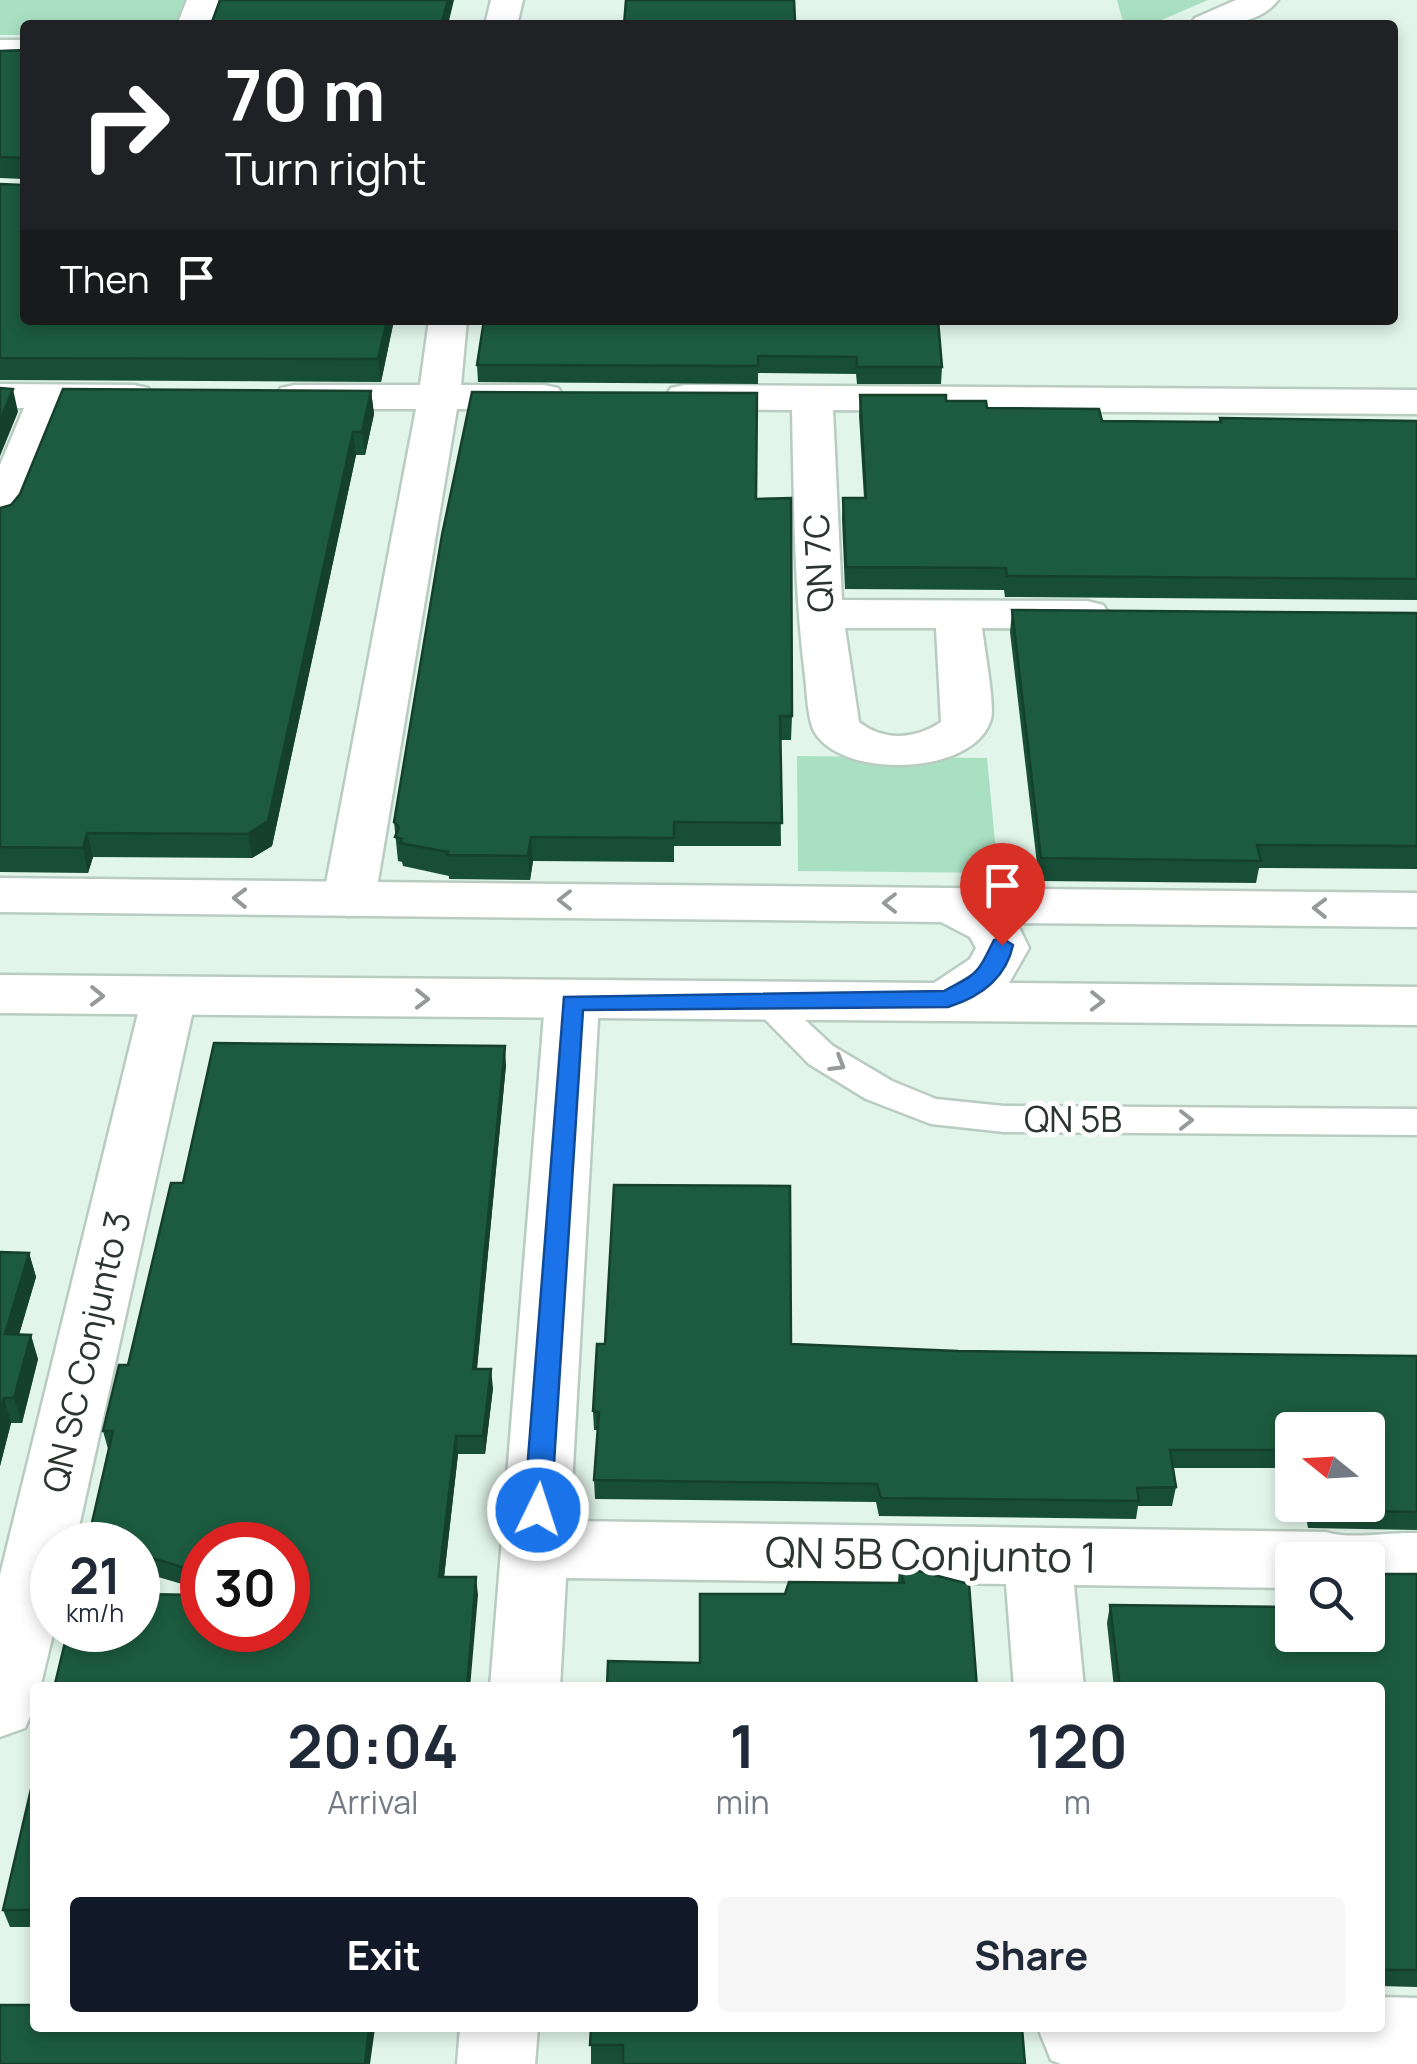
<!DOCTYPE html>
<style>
body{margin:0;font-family:Manrope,sans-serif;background:#f6f6f7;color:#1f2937;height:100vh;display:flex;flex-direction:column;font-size:38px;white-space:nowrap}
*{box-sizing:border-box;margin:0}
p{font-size:32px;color:#747a83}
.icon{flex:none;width:55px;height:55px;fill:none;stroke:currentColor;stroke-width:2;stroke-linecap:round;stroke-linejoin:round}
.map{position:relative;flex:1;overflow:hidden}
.sheet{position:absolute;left:30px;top:1682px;width:1355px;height:350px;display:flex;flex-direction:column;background:#fff;border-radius:10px;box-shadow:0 5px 15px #0003}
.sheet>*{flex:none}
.hud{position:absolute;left:20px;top:20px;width:1378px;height:305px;border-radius:10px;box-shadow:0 5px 15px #0003;background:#202124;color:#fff;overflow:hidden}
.needle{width:65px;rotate:288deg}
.controls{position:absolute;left:1275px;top:1412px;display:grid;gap:20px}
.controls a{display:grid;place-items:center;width:110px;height:110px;border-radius:10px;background:#fff;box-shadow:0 5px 15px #0003;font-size:50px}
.speed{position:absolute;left:30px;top:1522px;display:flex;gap:20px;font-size:50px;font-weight:700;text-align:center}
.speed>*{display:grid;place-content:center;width:130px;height:130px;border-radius:50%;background:#fff;box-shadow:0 5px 15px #0003;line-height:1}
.speed small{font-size:25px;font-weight:400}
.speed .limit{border:15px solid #d22;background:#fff;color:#111}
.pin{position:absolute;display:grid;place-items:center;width:85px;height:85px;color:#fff;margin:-102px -42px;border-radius:50% 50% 50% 0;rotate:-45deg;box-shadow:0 0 10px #0007}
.pin .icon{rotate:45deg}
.me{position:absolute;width:110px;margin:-55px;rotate:4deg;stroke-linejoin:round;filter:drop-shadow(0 0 8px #0008)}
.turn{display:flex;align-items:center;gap:35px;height:210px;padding:0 40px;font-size:45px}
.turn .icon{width:130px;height:130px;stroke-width:2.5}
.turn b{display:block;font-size:70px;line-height:85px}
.then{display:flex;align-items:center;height:95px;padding:0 40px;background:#0003;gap:20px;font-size:38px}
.eta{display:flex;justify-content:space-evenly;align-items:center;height:170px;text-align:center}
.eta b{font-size:60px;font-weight:700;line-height:70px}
.action{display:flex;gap:20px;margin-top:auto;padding:20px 40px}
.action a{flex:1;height:115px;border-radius:10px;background:#111827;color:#fff;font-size:40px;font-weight:700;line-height:115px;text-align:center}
.action a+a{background:#f6f6f7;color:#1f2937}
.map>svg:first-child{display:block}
.green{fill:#a9e0c2}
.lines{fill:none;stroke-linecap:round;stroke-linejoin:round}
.lane-casing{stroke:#b9ccc1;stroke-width:5}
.street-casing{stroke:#b9ccc1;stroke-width:5}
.secondary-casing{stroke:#b9ccc1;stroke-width:5}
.lane{fill:#fff;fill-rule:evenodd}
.street{fill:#fff;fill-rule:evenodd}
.secondary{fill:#fff;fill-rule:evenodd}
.wall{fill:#184e36}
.shaded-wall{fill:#14402c}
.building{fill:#1c5b3f;stroke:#14402c;stroke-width:2.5}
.oneway{stroke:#969a98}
.route{fill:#1a73e8;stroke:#114b97;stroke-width:2.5}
.labels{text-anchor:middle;stroke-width:10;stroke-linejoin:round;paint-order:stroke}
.street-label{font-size:35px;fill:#2d3530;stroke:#fff}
.near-street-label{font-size:42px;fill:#2d3530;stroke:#fff}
</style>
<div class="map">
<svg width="1417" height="2064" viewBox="0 0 1417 2064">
<rect width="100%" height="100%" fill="#e2f5ea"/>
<g class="green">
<path d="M 0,0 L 186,0 L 176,25 L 25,25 L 25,35 L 0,35 Z"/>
<path d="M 1117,0 L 1208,0 L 1150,25 L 1124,25 Z"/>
<path d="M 797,756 L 987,758 L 998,873 L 798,871 Z"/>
</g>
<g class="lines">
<g class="lane-casing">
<path id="lane" d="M 764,989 L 776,993 L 833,1046 L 892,1081 L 936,1099 L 1004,1106 L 1417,1109 L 1417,1135 L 1004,1132 L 931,1124 L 866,1099 L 809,1064 L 747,1001 L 752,993 Z"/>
</g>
<g class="street-casing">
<g id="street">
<path d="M 187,0 L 219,0 L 209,25 L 177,25 Z"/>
<path d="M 491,0 L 523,0 L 517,25 L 485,25 Z"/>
<rect x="0" y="40" width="25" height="20"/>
<path d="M 429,320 L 467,320 L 461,385 L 544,385 L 558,388 L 564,397 L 558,406 L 544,409 L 457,409 L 375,899 L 367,911 L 349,916 L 331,911 L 323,899 L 416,409 L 295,409 L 281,406 L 275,397 L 281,388 L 295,385 L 420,385 Z"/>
<path d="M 0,384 L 134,385 L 148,388 L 154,397 L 148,406 L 134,409 L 65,409 L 22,516 L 15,525 L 0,529 L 0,465 L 24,408 L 0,408 Z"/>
<path d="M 685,385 L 1417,390 L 1417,414 L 833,410 L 842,600 L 1087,601 L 1103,605 L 1110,615 L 1103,625 L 1087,629 L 982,628 C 984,646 995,705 991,719 C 975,777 837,780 813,729 C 807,714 807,692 805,676 C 794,588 794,499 792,410 L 685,409 L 671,406 L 665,397 L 671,388 ZM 845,628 L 936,628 L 941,722 C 916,739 884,742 859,722 Z"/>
<path d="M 169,978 L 188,984 L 196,997 L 75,1545 L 52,1545 L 54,1630 L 40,1688 L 35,1688 L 35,1706 L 25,1728 L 0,1737 L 0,1575 L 142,997 L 150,984 Z"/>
<path d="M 572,983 L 591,989 L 599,1002 L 570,1521 L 1326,1532 C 1350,1540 1388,1532 1417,1533 L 1417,1589 L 1368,1588 L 1368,1560 L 1292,1560 L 1292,1588 L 1074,1585 L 1084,1688 L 1014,1688 L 1006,1584 L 566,1578 L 560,1688 L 490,1688 L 545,1002 L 553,989 Z"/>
<path d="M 1380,1997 L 1417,1998 L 1417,2064 L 1061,2064 L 1051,2060 L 1040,2033 L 1042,2028 L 1380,2028 Z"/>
<path d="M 460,2028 L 538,2028 L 535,2064 L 457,2064 Z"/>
</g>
</g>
<g class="secondary-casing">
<g id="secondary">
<path d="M 1236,0 L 1278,0 C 1259,26 1219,25 1190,25 L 1195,18 Z"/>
<path d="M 0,878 L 1417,893 L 1417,927 L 1017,923 L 1029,948 L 1009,983 L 1417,987 L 1417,1025 L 0,1013 L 0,975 L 934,983 L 970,959 L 976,948 L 970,937 L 941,922 L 0,912 Z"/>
</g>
</g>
<use href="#lane" class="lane"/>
<use href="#street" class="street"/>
<use href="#secondary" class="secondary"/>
</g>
<g class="wall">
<path d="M 25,50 L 25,320 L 394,320 L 381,382 L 0,380 L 0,184 L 23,185 L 23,179 L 0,178 L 0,51 Z"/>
<path d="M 938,320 L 942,367 L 941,384 L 857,384 L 856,374 L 758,373 L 758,384 L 478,382 L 477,365 Z"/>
<path d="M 371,391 L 374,414 L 365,455 L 356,455 L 272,846 L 252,858 L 93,857 L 88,873 L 0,872 L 0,508 Z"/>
<path d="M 860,395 L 946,401 L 987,408 L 1102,421 L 1219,422 L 1220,418 L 1417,421 L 1417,600 L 1005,597 L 1004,590 L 845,589 L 842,519 L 843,498 L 864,498 L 859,416 Z"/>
<path d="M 756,499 L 792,716 L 791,740 L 780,740 L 781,846 L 674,846 L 674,862 L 533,861 L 530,880 L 449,879 L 449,876 L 403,866 L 402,862 L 398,861 L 394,822 Z"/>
<path d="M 1012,610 L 1417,613 L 1417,869 L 1259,868 L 1256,883 L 1039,881 L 1010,632 Z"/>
<path d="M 506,1065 L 477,1369 L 493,1388 L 485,1454 L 458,1454 L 444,1577 L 478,1595 L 288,1630 L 288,1545 L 202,1545 L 202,1590 L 138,1571 L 138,1545 L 90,1545 L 88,1540 L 108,1449 L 103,1431 L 128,1365 L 183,1183 Z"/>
<path d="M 0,1252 L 29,1253 L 36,1277 L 19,1334 L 38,1359 L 22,1423 L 11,1423 L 0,1466 Z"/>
<path d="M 791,1344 L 958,1351 L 1417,1356 L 1417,1530 L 1308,1528 L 1304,1505 L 1368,1505 L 1292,1430 L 1292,1468 L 1173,1468 L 1176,1487 L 1172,1506 L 1138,1506 L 1136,1519 L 879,1516 L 876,1502 L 595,1499 L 594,1480 L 598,1430 L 594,1430 L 593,1411 Z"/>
<path d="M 1320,1545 L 1370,1545 L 1370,1570 L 1374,1574 L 1417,1573 L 1417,1987 L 1380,1986 L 1380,1688 L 1114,1688 L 1107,1623 L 1110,1605 L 1292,1607 L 1292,1635 L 1368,1635 L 1368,1560 L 1316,1560 Z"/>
<path d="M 899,1566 L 969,1584 L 785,1594 L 898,1583 Z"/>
<path d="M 35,1772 L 35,1927 L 10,1927 L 3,1910 Z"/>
<path d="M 591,2028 L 1025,2064 L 591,2064 Z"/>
</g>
<g class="shaded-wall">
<path d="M 448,0 L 454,0 L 448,25 L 441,25 Z"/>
<path d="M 387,320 L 394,320 L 381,382 L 378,359 Z"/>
<path d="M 13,389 L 18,412 L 0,456 L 0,421 Z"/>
<path d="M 371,391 L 374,414 L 365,455 L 362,432 Z"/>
<path d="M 353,432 L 356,455 L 272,846 L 252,858 L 248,834 Z"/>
<path d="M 87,833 L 93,857 L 88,873 L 83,848 Z"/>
<path d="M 531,837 L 533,861 L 530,880 L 528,856 Z"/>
<path d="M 505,1046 L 506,1065 L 475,1388 L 473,1369 Z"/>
<path d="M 29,1253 L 36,1277 L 12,1359 L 5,1334 Z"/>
<path d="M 31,1335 L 38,1359 L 22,1423 L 14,1398 Z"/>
<path d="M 491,1369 L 493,1388 L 485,1454 L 483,1436 Z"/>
<path d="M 4,1398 L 11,1423 L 0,1466 L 0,1412 Z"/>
<path d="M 456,1436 L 458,1454 L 442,1595 L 439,1577 Z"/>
<path d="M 476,1577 L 478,1595 L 470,1688 L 467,1688 Z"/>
<path d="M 369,2028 L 375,2028 L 370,2064 L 365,2064 Z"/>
</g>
<g class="building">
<path d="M 220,0 L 448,0 L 441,25 L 211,25 Z"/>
<path d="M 626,0 L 794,0 L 795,21 L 874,22 L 874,25 L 624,25 Z"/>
<path d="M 25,50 L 25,320 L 387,320 L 378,359 L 0,358 L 0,184 L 23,185 L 23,158 L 0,157 L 0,51 Z"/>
<path d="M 484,320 L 938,320 L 942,367 L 857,367 L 857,357 L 758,356 L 758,366 L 477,365 Z"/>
<path d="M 0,388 L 13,389 L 0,421 Z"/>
<path d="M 63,389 L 371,391 L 362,432 L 353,432 L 268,821 L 248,834 L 87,833 L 83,848 L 0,847 L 0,508 L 11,505 L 20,494 Z"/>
<path d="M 472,392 L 757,393 L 756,499 L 791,498 L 792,716 L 780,716 L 782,823 L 674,822 L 674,838 L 531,837 L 528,856 L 447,855 L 448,852 L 400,843 L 402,839 L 395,837 L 399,827 L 394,822 L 442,535 Z"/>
<path d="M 860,395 L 946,395 L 946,401 L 986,401 L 987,408 L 1099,409 L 1102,421 L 1221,422 L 1220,418 L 1417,421 L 1417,579 L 1007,576 L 1006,568 L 846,567 L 843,498 L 866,498 Z"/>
<path d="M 1012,610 L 1417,613 L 1417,846 L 1257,845 L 1261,861 L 1041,858 Z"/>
<path d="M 214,1043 L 505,1046 L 473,1369 L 491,1369 L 483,1436 L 456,1436 L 439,1577 L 476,1577 L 467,1688 L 54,1688 L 68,1630 L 138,1630 L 138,1594 L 202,1595 L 202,1630 L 288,1630 L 288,1545 L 202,1545 L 202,1573 L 138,1554 L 138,1545 L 105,1545 L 88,1540 L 113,1431 L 103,1431 L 119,1365 L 128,1365 L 171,1183 L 183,1183 Z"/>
<path d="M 614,1185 L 790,1186 L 791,1344 L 958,1351 L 1417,1356 L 1417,1512 L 1313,1510 L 1312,1505 L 1368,1505 L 1368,1430 L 1292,1430 L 1292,1450 L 1170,1450 L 1176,1487 L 1137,1488 L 1139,1501 L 881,1498 L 877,1484 L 594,1480 L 599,1412 L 593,1411 L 597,1344 L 605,1344 Z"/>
<path d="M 0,1252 L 29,1253 L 5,1334 L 31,1335 L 14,1398 L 4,1398 L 0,1412 Z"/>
<path d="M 1320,1545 L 1370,1545 L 1370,1570 L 1374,1574 L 1417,1574 L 1417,1970 L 1380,1970 L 1380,1688 L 1120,1688 L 1110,1605 L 1292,1607 L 1292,1635 L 1368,1635 L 1368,1560 L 1323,1560 Z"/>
<path d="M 899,1566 L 969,1584 L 977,1688 L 607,1688 L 608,1661 L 700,1663 L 700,1594 L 785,1594 L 789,1582 L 904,1583 Z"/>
<path d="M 35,1772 L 35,1910 L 3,1910 Z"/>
<path d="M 35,1997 L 35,2028 L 369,2028 L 365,2064 L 0,2064 L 0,2005 L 33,2005 Z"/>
<path d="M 591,2028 L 1022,2028 L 1025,2064 L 623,2064 L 623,2045 L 590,2045 Z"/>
</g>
<defs><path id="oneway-chevron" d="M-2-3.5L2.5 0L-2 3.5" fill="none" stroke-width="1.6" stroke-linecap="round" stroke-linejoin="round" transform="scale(2.5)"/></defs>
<g class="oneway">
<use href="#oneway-chevron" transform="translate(240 898) rotate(-179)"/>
<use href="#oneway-chevron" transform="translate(565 900) rotate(-180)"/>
<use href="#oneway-chevron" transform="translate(890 903) rotate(-180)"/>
<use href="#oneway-chevron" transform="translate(1320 908) rotate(-179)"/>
<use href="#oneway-chevron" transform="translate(97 996) rotate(1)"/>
<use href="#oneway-chevron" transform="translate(422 999) rotate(1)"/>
<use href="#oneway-chevron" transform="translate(1097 1001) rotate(1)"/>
<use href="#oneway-chevron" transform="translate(838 1064) rotate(31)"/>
<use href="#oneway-chevron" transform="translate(1186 1120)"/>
</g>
<path class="route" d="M 1002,938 L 1013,945 C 1006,978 980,997 948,1007 L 583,1010 L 551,1510 L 547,1518 L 538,1521 L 528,1518 L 524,1510 L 564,997 L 944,991 C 979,973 977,974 994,940 Z"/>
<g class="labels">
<g class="street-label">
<text transform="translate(819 563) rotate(-93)" y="12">QN 7C</text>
<text x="1073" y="1132">QN 5B</text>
<text transform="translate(87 1352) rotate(-77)" y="12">QN SC Conjunto 3</text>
</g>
<g class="near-street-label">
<text transform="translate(931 1555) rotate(1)" y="15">QN 5B Conjunto 1</text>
</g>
</g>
</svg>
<div class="controls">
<a><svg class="needle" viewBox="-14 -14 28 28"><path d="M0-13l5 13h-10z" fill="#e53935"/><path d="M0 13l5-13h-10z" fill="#747a83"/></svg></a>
<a><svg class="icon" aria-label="search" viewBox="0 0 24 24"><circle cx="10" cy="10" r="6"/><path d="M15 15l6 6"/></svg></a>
</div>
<div class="speed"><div>21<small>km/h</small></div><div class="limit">30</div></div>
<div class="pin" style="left:1002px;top:945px;background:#d93025"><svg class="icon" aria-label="arrive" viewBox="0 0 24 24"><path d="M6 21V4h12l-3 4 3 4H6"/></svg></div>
<svg class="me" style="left:538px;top:1510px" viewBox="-20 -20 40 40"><circle r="17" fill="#1a73e8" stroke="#fff" stroke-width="3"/><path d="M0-11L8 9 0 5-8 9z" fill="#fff"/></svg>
<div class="hud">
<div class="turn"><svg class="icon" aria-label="right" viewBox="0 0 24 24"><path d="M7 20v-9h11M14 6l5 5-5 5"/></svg><div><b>70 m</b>Turn right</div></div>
<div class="then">Then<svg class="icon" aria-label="arrive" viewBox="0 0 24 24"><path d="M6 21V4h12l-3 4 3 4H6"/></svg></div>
</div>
<section class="sheet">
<div class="eta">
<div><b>20:04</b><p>Arrival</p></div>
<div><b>1</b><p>min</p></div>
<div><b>120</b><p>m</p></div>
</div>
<div class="action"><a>Exit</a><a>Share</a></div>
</section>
</div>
